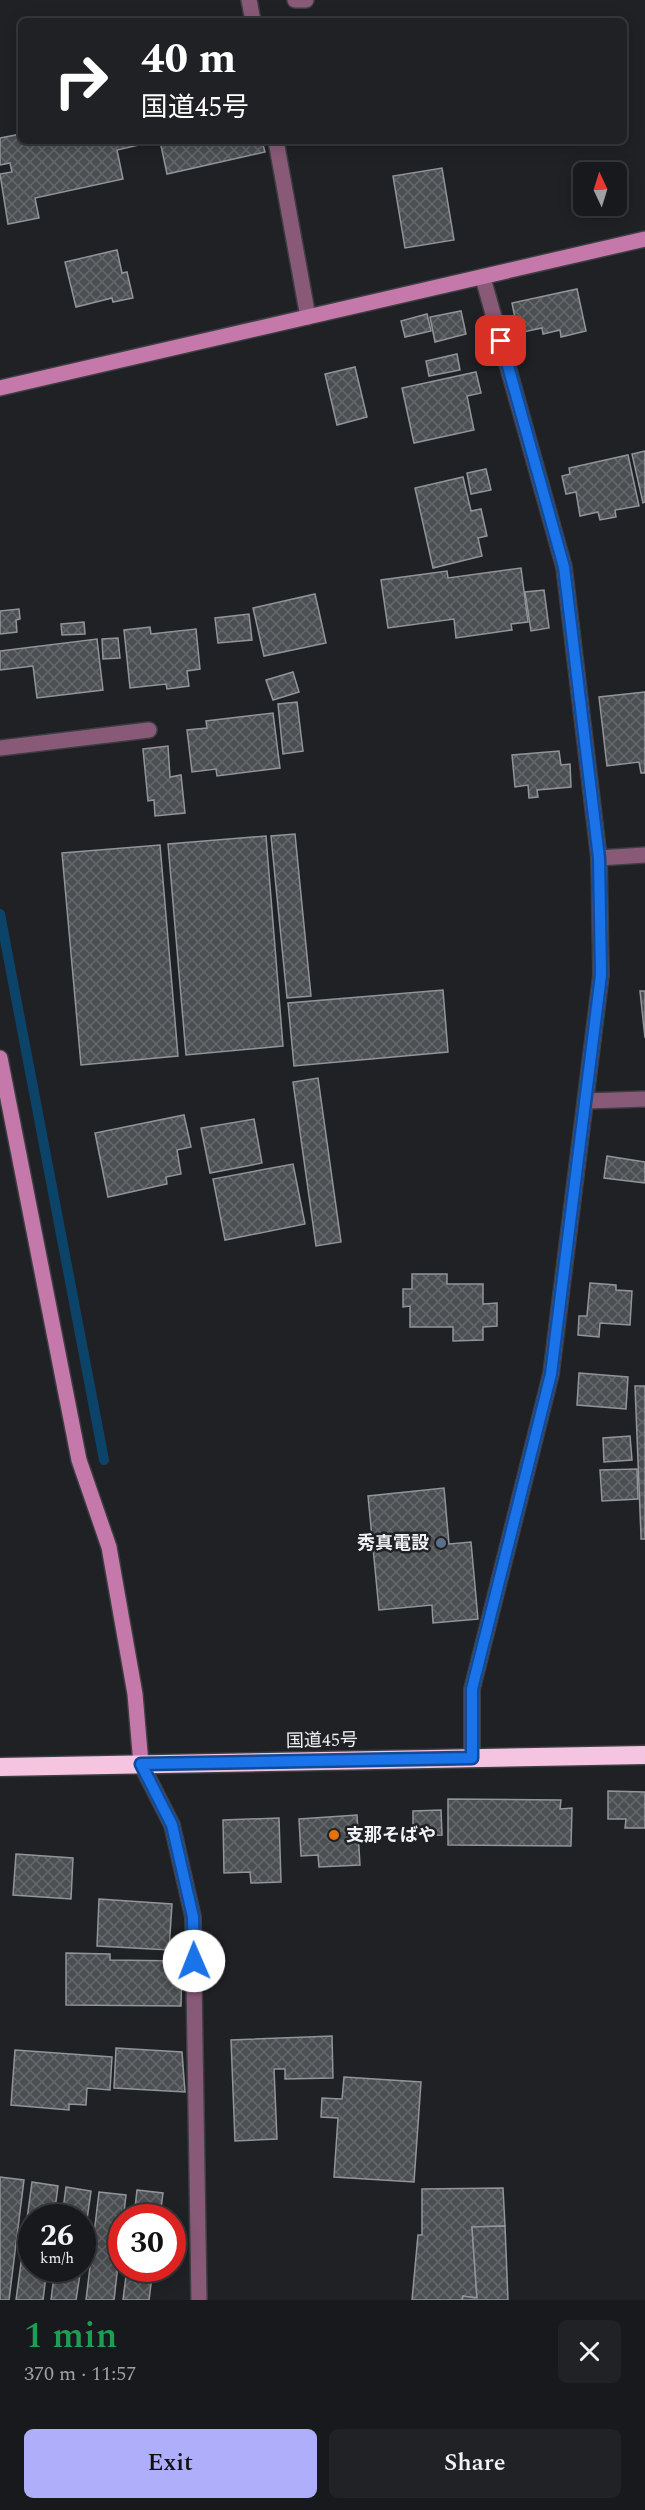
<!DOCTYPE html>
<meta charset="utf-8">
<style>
body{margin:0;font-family:Spectral,"Noto Sans JP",serif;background:#202225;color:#f1f3f6;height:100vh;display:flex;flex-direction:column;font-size:22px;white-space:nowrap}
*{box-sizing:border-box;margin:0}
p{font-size:20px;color:#9ea0a3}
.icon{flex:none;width:33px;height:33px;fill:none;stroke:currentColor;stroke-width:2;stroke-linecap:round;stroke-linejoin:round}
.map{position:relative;height:2300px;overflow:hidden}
.sheet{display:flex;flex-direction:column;background:#17191c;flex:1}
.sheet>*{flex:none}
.guide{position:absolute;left:18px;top:18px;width:609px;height:126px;border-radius:9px;box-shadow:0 3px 15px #0003,0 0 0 2px #36383b;background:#202124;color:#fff;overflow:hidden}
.needle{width:39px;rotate:356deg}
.tools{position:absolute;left:573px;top:162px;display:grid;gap:12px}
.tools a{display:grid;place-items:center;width:54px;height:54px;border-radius:9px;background:#17191c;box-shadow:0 3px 15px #0003,0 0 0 2px #36383b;font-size:30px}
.speed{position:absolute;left:18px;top:2204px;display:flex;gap:12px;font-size:30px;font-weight:700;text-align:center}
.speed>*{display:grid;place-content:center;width:78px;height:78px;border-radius:50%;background:#17191c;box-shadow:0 3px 15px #0003,0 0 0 2px #36383b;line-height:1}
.speed small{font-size:15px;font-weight:400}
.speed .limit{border:9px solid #d22;background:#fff;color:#111}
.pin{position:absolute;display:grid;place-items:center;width:51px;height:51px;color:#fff;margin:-26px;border-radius:12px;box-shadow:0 3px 9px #0006}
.me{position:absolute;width:66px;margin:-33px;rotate:359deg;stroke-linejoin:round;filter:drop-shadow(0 0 4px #0008)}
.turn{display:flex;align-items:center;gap:21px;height:126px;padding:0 24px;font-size:27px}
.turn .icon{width:78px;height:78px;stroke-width:2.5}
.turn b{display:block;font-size:42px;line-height:51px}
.round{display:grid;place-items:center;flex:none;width:63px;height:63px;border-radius:9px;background:#202225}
.summary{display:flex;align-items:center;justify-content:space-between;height:102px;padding:0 24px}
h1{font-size:36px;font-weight:600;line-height:45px;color:#1e9e55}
.primary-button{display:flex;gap:12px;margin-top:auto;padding:12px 24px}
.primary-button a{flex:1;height:69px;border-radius:9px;background:#aeaefa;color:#111;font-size:24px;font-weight:600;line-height:69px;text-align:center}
.primary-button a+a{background:#202225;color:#f1f3f6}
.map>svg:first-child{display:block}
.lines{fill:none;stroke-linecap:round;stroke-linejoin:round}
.stream{stroke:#0c4368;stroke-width:10}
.building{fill:url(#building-cross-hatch);stroke:#919499;stroke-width:1.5}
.lane-casing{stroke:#3c3e42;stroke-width:18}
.street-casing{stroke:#3c3e42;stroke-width:18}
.secondary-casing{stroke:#3c3e42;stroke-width:18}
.highway-casing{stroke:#3c3e42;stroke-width:21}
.lane{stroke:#895a78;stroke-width:15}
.street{stroke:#895a78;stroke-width:15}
.secondary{stroke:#c579aa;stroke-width:15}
.highway{stroke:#f4c4e1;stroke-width:18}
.route-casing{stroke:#114b97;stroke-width:15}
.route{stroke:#1a73e8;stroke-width:10}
.service-dot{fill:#5c6f8a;stroke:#1f2125;stroke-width:2}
.food-dot{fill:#e8710a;stroke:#1f2125;stroke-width:2}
.labels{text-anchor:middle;stroke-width:5;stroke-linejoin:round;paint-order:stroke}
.poi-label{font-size:18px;font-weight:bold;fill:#f0f2f4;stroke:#1f2125;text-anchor:end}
.street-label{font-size:18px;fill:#f0f2f4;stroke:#1f2125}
</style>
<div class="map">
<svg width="645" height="2300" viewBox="0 0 645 2300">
<defs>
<pattern id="building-cross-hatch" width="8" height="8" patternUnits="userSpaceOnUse" patternTransform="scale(1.5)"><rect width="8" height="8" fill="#4c4f52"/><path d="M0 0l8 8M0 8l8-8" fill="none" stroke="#66696c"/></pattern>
</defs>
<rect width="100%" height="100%" fill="#1f2125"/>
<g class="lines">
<path class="stream" d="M 0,914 L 104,1460"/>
</g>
<g class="building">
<path d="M 21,134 L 21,141 L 138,141 L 139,145 L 117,150 L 123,179 L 35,198 L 39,218 L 8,224 L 0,174 L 12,172 L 10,163 L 0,165 L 0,138 Z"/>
<path d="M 160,141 L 262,141 L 265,152 L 167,174 Z"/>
<path d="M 442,168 L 454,240 L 405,248 L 393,176 Z"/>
<path d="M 117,250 L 122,273 L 127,272 L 133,298 L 113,302 L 112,298 L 76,307 L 65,262 Z"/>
<path d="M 577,289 L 586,331 L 561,337 L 560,330 L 543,334 L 542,328 L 518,333 L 512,303 Z"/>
<path d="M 461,311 L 466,334 L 435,342 L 430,317 Z"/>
<path d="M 427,314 L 431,331 L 405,337 L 401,321 Z"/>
<path d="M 457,354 L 460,370 L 429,376 L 426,361 Z"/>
<path d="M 355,367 L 367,417 L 337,425 L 325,374 Z"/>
<path d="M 476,372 L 481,393 L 467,396 L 474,430 L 414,443 L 402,388 Z"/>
<path d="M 645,451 L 645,502 L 643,503 L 632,454 Z"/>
<path d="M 628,455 L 639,506 L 615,510 L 616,517 L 600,520 L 598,512 L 580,516 L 576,492 L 566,494 L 562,476 L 570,474 L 569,468 Z"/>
<path d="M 486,469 L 491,490 L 471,494 L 467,473 Z"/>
<path d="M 463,477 L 471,511 L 481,509 L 487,536 L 478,538 L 482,556 L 433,568 L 415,488 Z"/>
<path d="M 521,568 L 528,622 L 511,624 L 512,630 L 456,638 L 454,619 L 388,628 L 381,580 L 447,571 L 448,578 Z"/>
<path d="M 544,590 L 549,628 L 531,631 L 525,592 Z"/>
<path d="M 315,594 L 326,643 L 264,656 L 253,608 Z"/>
<path d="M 19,609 L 20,619 L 16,620 L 17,632 L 0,634 L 0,611 Z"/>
<path d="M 249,614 L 252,640 L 218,643 L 215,618 Z"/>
<path d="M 84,622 L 85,634 L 62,635 L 61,624 Z"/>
<path d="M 150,627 L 151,634 L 196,629 L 200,669 L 187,671 L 189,686 L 167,689 L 166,684 L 130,688 L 124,630 Z"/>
<path d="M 118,638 L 120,658 L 103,659 L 102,639 Z"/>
<path d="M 97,639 L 103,690 L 37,698 L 33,666 L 0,670 L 0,651 Z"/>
<path d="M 293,672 L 299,692 L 273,700 L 266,680 Z"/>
<path d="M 645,692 L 645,773 L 641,773 L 639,762 L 607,766 L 599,697 Z"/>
<path d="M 297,702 L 303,751 L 283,754 L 278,704 Z"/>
<path d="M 273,713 L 280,768 L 217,776 L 216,769 L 192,772 L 187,730 L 207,728 L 206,721 Z"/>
<path d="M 168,746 L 170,777 L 181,775 L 185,813 L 155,816 L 154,800 L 148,801 L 143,749 Z"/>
<path d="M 559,751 L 561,765 L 570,764 L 571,787 L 537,790 L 538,797 L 529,798 L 528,785 L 515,787 L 512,755 Z"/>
<path d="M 295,834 L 311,996 L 287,998 L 271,836 Z"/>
<path d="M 266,836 L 283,1046 L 186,1055 L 168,844 Z"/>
<path d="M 160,845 L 178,1056 L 81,1065 L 62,853 Z"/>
<path d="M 443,990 L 448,1052 L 294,1066 L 288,1003 Z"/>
<path d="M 640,991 L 645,991 L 645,1038 Z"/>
<path d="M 318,1078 L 341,1242 L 316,1246 L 293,1082 Z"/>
<path d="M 184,1115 L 191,1147 L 177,1150 L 181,1174 L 166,1177 L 167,1184 L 108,1197 L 95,1133 Z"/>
<path d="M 254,1119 L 262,1163 L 210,1173 L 201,1128 Z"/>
<path d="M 607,1156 L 645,1162 L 645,1183 L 604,1178 Z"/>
<path d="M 293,1164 L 305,1224 L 225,1240 L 213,1179 Z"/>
<path d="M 412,1274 L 447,1274 L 447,1284 L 483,1284 L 483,1304 L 497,1303 L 497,1326 L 483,1327 L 483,1340 L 453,1341 L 453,1327 L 410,1327 L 410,1306 L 403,1307 L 403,1289 L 412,1289 Z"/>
<path d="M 590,1283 L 616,1285 L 616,1290 L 632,1291 L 630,1325 L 600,1323 L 599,1337 L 578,1335 L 579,1316 L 587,1316 Z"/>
<path d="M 579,1373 L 628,1377 L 626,1409 L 577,1405 Z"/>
<path d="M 635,1386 L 645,1386 L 645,1539 L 641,1539 L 641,1536 Z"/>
<path d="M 630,1436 L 632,1460 L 604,1462 L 603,1438 Z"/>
<path d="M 637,1469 L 638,1499 L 602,1501 L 600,1470 Z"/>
<path d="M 444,1488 L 449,1544 L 471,1542 L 478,1619 L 433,1623 L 432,1605 L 379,1610 L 368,1496 Z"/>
<path d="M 608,1791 L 645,1792 L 645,1828 L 625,1828 L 626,1819 L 608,1819 Z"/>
<path d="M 448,1799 L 561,1800 L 560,1809 L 572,1808 L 571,1846 L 448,1845 Z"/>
<path d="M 441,1810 L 442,1835 L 413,1836 L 413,1811 Z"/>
<path d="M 357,1815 L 360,1865 L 319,1867 L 318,1855 L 301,1856 L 299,1819 Z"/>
<path d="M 279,1818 L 281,1882 L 251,1883 L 250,1872 L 224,1873 L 223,1820 Z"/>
<path d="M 16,1854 L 73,1858 L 71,1899 L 13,1895 Z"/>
<path d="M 99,1899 L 172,1904 L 169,1950 L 97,1946 Z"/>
<path d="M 66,1953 L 110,1954 L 110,1960 L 182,1961 L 181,2006 L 66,2005 Z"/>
<path d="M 332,2036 L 333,2078 L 285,2079 L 285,2069 L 274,2069 L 277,2139 L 235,2141 L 231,2040 Z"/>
<path d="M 116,2048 L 182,2052 L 185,2092 L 114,2088 Z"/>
<path d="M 15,2050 L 112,2057 L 110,2090 L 87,2088 L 86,2105 L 69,2104 L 69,2110 L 11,2105 Z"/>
<path d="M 344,2077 L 421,2082 L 414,2182 L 334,2177 L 338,2118 L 321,2117 L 322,2098 L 342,2099 Z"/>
<path d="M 0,2177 L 24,2180 L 9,2300 L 0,2300 Z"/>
<path d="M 32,2182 L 58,2186 L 54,2217 L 32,2217 L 32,2268 L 47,2268 L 43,2300 L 16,2300 Z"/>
<path d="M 66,2187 L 91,2191 L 82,2255 L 82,2217 L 62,2217 Z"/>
<path d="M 503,2188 L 505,2226 L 472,2227 L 477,2298 L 463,2296 L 462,2300 L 412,2300 L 418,2235 L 422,2235 L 422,2189 Z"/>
<path d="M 137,2190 L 163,2193 L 160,2217 L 134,2217 Z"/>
<path d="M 99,2192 L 126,2195 L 114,2300 L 86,2300 Z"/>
<path d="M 505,2226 L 508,2300 L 462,2300 L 463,2296 L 477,2298 L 472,2227 Z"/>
<path d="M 55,2268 L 81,2268 L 76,2300 L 51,2300 Z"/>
<path d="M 127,2268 L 153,2268 L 149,2300 L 123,2300 Z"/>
</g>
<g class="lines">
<g class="lane-casing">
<g id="lane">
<path d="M 249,0 L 253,21"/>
<path d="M 295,0 L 306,0"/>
<path d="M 276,141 L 308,317"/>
<path d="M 0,748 L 149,730"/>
<path d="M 599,858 L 645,855"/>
<path d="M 586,1101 L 645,1099"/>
</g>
</g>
<g class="street-casing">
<g id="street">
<path d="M 472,1758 L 472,1689 L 551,1374 L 601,975 L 599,858 L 564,567 L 483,278"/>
<path d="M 141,1764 L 172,1825 L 193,1917 L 199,2300"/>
</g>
</g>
<g class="secondary-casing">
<g id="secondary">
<path d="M 0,388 L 645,239"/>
<path d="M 0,1058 L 79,1460 L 109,1547 L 135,1694 L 141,1764"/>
</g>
</g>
<g class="highway-casing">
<path id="highway" d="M 0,1767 L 645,1755"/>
</g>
<use href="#lane" class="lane"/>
<use href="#street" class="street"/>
<use href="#secondary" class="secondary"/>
<use href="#highway" class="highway"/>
</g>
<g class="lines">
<g class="route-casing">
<path id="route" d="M 194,1961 L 193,1917 L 172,1825 L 141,1764 L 472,1758 L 472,1689 L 551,1374 L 601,975 L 599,858 L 564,567 L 501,341"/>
</g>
<use href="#route" class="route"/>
</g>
<circle class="service-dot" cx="441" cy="1543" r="6"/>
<circle class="food-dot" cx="334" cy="1835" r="6"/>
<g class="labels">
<g class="poi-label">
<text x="429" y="1549">秀真電設</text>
<text x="346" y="1841" text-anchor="start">支那そばや</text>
</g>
<g class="street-label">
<text transform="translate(322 1740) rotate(-1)" y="6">国道45号</text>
</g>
</g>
</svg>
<div class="tools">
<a><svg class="needle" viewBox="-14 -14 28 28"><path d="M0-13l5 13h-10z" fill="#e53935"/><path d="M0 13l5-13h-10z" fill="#9ea0a3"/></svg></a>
</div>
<div class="speed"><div>26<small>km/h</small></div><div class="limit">30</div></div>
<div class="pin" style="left:501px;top:341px;background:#d93025"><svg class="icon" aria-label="arrive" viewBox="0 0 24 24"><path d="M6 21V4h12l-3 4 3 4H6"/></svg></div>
<svg class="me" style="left:194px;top:1961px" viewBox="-20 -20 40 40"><circle r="19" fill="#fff"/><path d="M0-13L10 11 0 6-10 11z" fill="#1a73e8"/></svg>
<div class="guide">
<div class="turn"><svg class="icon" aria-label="right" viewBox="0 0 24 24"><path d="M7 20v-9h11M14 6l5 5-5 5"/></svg><div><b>40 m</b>国道45号</div></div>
</div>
</div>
<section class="sheet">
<div class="summary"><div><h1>1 min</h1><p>370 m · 11:57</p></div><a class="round"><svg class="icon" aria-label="close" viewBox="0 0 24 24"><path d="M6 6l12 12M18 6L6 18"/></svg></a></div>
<div class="primary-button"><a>Exit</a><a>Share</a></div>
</section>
